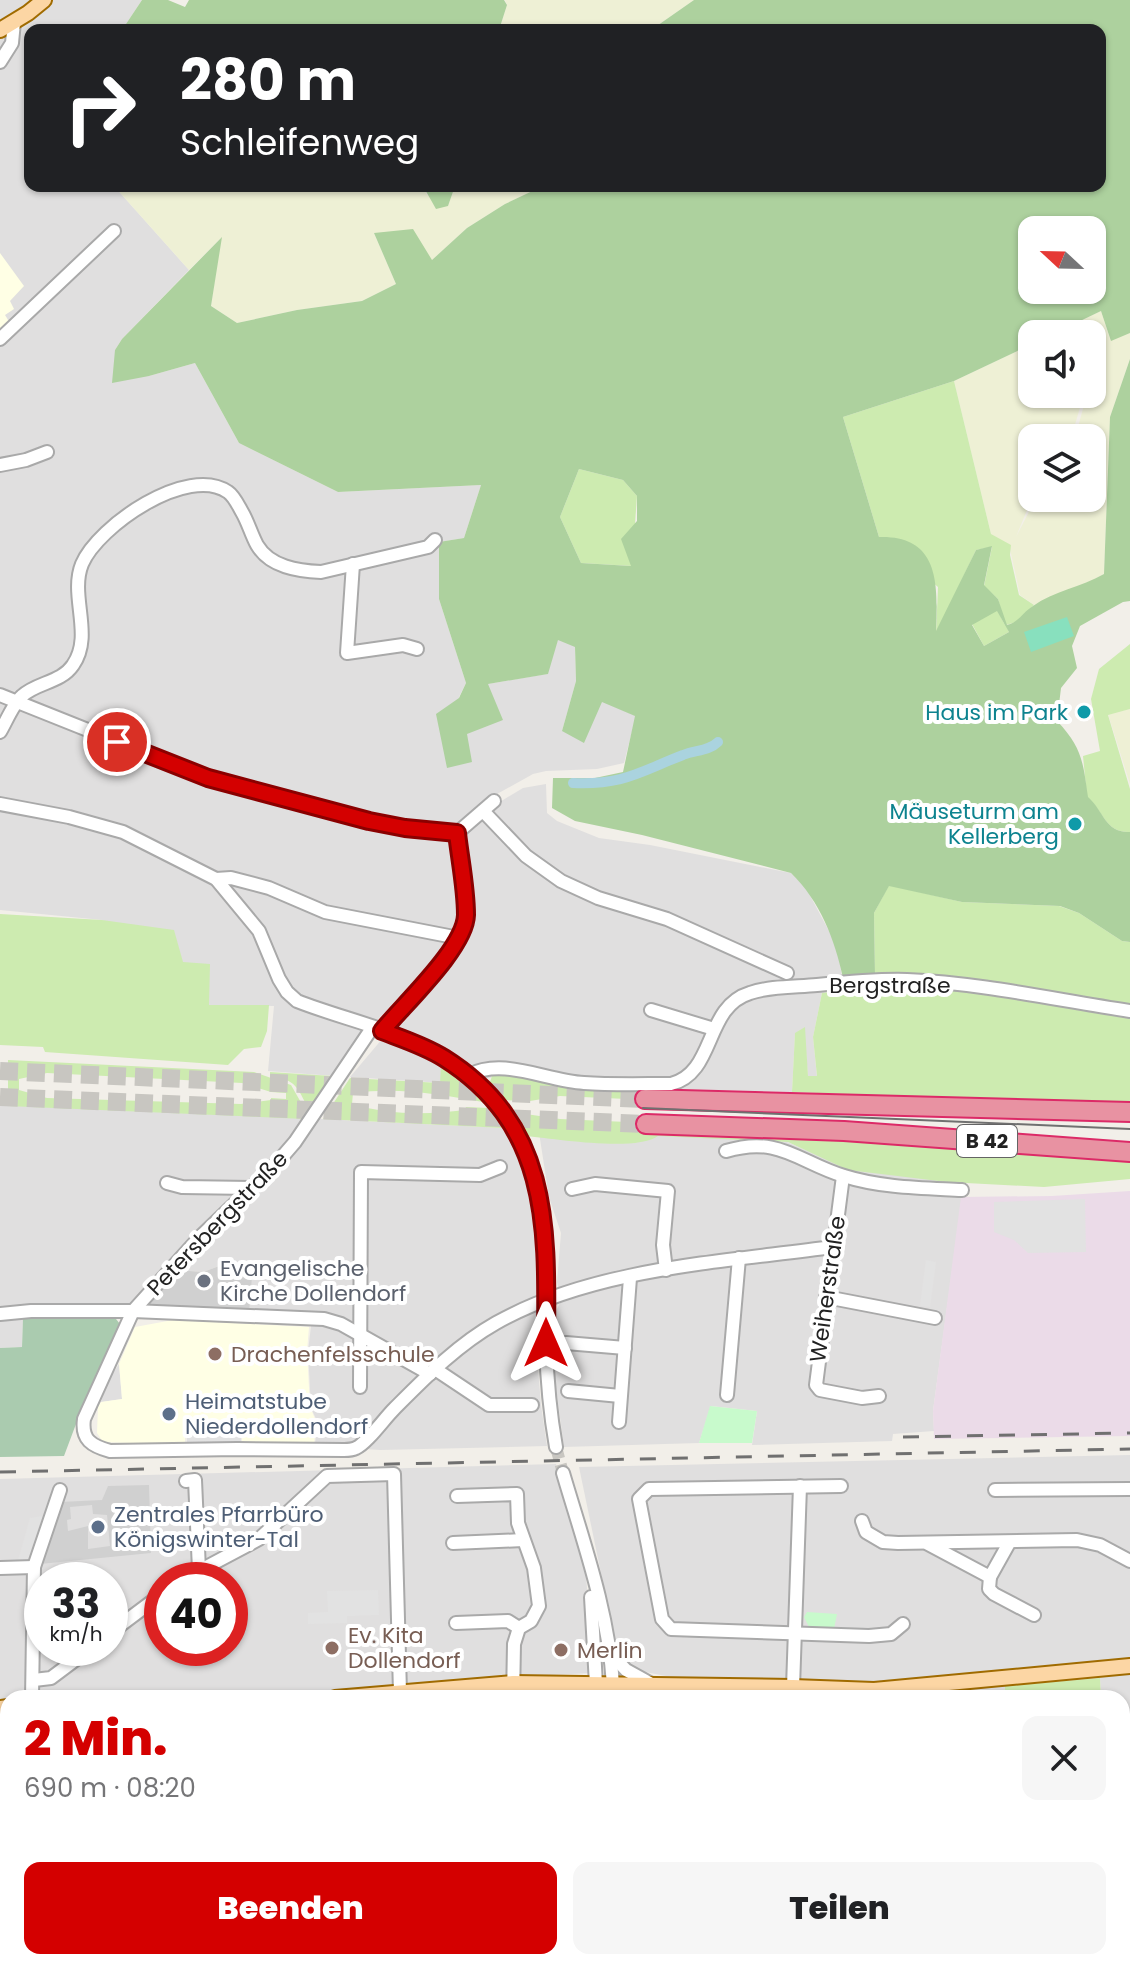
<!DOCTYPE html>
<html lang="de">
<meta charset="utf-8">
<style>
body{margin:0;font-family:Poppins,sans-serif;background:#f6f6f6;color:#202124;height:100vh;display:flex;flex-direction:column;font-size:30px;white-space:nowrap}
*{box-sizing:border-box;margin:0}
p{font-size:26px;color:#757577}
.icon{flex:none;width:44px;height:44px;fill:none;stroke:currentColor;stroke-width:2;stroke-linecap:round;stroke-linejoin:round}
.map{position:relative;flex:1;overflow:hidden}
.side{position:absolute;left:0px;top:1690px;width:1130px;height:280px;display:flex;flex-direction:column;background:#fff;border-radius:24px 24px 0 0;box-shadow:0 2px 6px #0004}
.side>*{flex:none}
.hud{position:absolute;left:24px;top:24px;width:1082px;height:168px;border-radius:16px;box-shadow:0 2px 6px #0004;background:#202124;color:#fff;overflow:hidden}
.needle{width:52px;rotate:292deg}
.controls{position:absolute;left:1018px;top:216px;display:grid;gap:16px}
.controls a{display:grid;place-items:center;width:88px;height:88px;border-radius:16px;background:#fff;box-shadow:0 2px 6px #0004;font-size:40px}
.speed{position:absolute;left:24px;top:1562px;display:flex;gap:16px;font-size:40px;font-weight:700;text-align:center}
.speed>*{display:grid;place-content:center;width:104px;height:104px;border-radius:50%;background:#fff;box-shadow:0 2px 6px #0004;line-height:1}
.speed small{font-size:20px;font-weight:400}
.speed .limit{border:12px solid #d22;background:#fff;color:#111}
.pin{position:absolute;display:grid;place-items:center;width:68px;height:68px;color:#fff;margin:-34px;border:4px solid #fff;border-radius:50%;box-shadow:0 2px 8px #0007}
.me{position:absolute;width:88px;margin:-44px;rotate:0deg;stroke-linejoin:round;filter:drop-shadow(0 0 6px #0008)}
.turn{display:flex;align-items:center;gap:28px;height:168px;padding:0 24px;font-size:36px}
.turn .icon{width:104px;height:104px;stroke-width:2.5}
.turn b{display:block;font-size:56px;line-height:68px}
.round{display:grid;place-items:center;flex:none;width:84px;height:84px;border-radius:16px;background:#f6f6f6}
.headline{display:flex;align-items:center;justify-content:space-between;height:136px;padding:0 24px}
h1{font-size:48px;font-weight:800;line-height:60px;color:#d40000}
.primary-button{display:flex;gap:16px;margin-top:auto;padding:16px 24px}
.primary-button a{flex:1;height:92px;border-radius:16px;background:#d40000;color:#fff;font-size:32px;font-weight:800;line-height:92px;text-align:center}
.primary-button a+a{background:#f6f6f6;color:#202124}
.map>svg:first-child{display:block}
.residential{fill:#e0dfdf;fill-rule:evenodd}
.industrial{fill:#ebdbe8}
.education{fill:#ffffe5}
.religious{fill:#d0d0d0;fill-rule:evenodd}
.farmland{fill:#eef0d5}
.grass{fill:#cdebb0;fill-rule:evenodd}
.forest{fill:#add19e;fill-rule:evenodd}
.cemetery{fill:#aacbaf}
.park{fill:#c8facc}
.pitch{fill:#88e0be}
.parking{fill:#e2e2e2}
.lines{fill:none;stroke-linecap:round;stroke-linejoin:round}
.canal{stroke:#aad3df;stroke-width:10}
.minor-tunnel{stroke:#c8c6c1;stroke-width:12;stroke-dasharray:12 6;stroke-linecap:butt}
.highway-tunnel{stroke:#c8c6c1;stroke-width:18;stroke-dasharray:18 9;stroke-linecap:butt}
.minor-casing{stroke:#a9a9a9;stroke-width:16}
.major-casing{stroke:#a06b00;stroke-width:18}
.highway-casing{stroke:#dc2a67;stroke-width:22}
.minor{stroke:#fff;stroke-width:12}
.major{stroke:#fcd6a4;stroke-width:14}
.highway{stroke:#e892a2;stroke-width:18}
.tram{stroke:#707070;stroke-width:2}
.rail{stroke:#707070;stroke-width:3;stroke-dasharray:16 16;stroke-linecap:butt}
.route-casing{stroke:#8a0000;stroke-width:20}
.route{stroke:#d40000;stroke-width:14}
.culture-dot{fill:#0f9aa8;stroke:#fff;stroke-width:3}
.worship-dot{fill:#6b7280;stroke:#fff;stroke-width:3}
.education-dot{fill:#8d6e63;stroke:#fff;stroke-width:3}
.service-dot{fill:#5c6f8a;stroke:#fff;stroke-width:3}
.labels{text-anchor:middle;stroke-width:8;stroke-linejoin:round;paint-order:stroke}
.shield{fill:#fff;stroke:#646464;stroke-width:2}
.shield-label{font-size:20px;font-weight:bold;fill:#222}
.culture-label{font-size:22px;fill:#0d838f;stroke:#fff;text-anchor:end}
.street-label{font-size:22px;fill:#222;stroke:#fff}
.worship-label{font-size:22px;fill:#5b616d;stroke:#fff;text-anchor:start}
.education-label{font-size:22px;fill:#785e54;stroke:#fff;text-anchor:start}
.service-label{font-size:22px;fill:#4e5e75;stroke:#fff;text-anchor:start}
</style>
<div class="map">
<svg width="1130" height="1970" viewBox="0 0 1130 1970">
<rect width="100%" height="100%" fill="#f2efe9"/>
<g class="residential">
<path d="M 0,0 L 142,0 L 122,30 L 30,30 L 30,186 L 114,186 L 189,270 L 122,339 L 115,350 L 149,376 L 195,363 L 239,443 L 338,492 L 481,485 L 464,538 L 440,542 L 439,599 L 466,683 L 459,697 L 467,734 L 487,684 L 547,674 L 558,639 L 575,646 L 576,681 L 562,731 L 602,701 L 636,716 L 624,763 L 597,769 L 546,771 L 533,774 L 497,794 L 453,827 L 459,873 L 457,930 L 430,970 L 360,1036 L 334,1076 L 268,1071 L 274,1006 L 209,1005 L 183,962 L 102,920 L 0,910 Z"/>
<path d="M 546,784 L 547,813 L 557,821 L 599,838 L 650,845 L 791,873 L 806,888 L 837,946 L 844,989 L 822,993 L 813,1037 L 817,1077 L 808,1076 L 804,1028 L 795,1034 L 792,1092 L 551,1086 L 494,1077 L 459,1084 L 350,1077 L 432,980 L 458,945 L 470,924 L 460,843 L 462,836 L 498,803 L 523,788 Z"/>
<path d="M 0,1102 L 241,1111 L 322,1119 L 505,1128 L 528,1175 L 535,1210 L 542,1308 L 537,1355 L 541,1405 L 547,1446 L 381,1450 L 315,1446 L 317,1421 L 311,1408 L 308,1351 L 311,1326 L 248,1320 L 252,1264 L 230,1262 L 203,1272 L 176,1270 L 131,1308 L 0,1309 Z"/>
<path d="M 538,1126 L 787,1142 L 849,1169 L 964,1182 L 933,1411 L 934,1431 L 893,1434 L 892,1441 L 752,1445 L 757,1411 L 711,1406 L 699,1443 L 564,1447 L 555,1381 L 554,1315 L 561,1301 L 557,1282 L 561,1233 L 549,1197 Z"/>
<path d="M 0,1318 L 23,1318 L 22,1347 L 0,1348 Z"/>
<path d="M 119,1364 L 122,1399 L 101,1402 L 105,1386 Z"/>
<path d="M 1130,1455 L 1130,1840 L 1122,1847 L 1122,1698 L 1101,1698 L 1100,1678 L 1005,1686 L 1005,1698 L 703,1698 L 702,1678 L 671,1677 L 640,1671 L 626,1664 L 618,1655 L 579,1467 Z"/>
<path d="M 556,1464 L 586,1574 L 593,1673 L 465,1679 L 278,1698 L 8,1698 L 8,1705 L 0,1706 L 0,1479 ZM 42,1580 L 110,1580 L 110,1648 L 42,1648 ZM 162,1580 L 230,1580 L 230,1648 L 162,1648 Z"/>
<path d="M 553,1680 L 553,1698 L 341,1698 Z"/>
<path d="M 8,1708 L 8,1962 L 150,1962 L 99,1970 L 0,1970 L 0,1709 Z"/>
</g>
<path class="industrial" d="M 1130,1191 L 1130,1436 L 934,1439 L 933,1411 L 961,1197 L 1052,1196 Z"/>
<g class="education">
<path d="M 0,253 L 24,286 L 10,301 L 14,309 L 5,315 L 10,323 L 0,331 Z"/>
<path d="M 173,1320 L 309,1327 L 307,1351 L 310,1407 L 316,1421 L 314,1446 L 242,1446 L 242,1428 L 185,1429 L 185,1445 L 103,1442 L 97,1433 L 98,1407 L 101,1402 L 122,1399 L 119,1364 L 135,1327 Z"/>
</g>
<g class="religious">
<path d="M 230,1262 L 253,1264 L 249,1313 L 142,1309 L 176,1270 L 203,1272 Z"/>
<path d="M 149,1485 L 151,1553 L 40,1564 L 60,1502 L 102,1500 L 108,1486 ZM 92,1505 L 93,1514 L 107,1515 L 110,1546 L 88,1549 L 88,1526 L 68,1531 L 67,1520 L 71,1519 L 70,1507 Z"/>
</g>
<g class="farmland">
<path d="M 505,0 L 694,0 L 651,30 L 499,30 L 507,5 Z"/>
<path d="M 114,186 L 423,186 L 427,195 L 448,206 L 455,186 L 543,186 L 505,204 L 467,228 L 431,261 L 374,233 L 396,284 L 362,301 L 297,310 L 237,323 L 211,306 L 221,238 L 189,270 Z"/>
<path d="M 1101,311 L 1111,340 L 1130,333 L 1130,359 L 1110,417 L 1104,574 L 1088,583 L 1034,605 L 1020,595 L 1010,549 L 991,534 L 954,381 L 1032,344 L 1032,394 L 1084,394 L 1071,438 L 1032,438 L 1032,498 L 1016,537 L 1036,498 L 1092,498 L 1092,438 L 1075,438 L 1087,394 L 1092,394 L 1092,377 L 1101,348 L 1100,343 L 1092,366 L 1092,334 L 1053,334 Z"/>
<path d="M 1130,709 L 1130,784 L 1108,714 Z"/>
</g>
<g class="grass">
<path d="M 954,381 L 991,534 L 1011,545 L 1010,555 L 1019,595 L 1034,605 L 1016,622 L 1006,625 L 1009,632 L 984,646 L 972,624 L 997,610 L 1005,625 L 998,599 L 984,586 L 992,547 L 976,550 L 936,634 L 938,587 L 879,537 L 843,417 Z"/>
<path d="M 579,469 L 623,480 L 637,496 L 632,566 L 581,563 L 560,517 Z"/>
<path d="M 1130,644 L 1130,709 L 1108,715 L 1130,789 L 1130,832 C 1105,833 1104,811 1087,797 L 1083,756 L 1100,751 L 1091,699 L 1099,669 Z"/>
<path d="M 889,885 L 962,902 L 1059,906 L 1079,913 L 1122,941 L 1130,942 L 1130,1006 L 875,975 L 874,913 Z"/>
<path d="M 0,914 L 102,920 L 174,930 L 183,962 L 210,964 L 209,1005 L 269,1005 L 267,1031 L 261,1047 L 244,1049 L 228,1065 L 45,1052 L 43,1047 L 0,1045 Z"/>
<path d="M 884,984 L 949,986 L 1130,1015 L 1130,1105 L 792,1092 L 795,1033 L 805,1027 L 808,1076 L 817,1076 L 813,1037 L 822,993 Z"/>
<path d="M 8,1060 L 254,1072 L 291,1085 L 307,1113 L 305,1119 L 8,1106 ZM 47,1073 L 242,1083 L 271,1092 L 286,1093 L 286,1099 L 271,1098 L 271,1100 L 241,1104 L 47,1098 L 19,1090 L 19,1079 Z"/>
<path d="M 441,1066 L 483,1102 C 436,1094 400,1087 353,1093 L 352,1104 C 389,1115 427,1115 465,1110 L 466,1107 L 489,1108 L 503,1128 L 323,1119 L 350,1078 L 440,1083 Z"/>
<path d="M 270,1072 L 332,1076 L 309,1110 C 297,1087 297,1080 270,1076 Z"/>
<path d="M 500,1072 L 551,1085 L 650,1090 L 627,1099 L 560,1096 L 530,1101 L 504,1100 L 490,1082 L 492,1076 Z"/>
<path d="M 512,1112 L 560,1119 L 627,1122 L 646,1132 L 781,1137 L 1130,1161 L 1130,1179 L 1044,1187 L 947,1182 L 848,1170 L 788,1142 L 658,1136 C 636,1152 556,1139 527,1136 Z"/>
<path d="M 1100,1678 L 1101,1698 L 1005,1698 L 1005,1686 Z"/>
<path d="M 557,1692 L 704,1695 L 703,1698 L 557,1698 Z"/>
<path d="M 1122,1880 L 1127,1884 L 1130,1882 L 1130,1970 L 227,1970 L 225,1962 L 1122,1962 Z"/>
</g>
<g class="forest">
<path d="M 142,0 L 168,0 L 185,7 L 189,0 L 504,0 L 507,5 L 499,30 L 122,30 Z"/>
<path d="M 694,0 L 1130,0 L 1130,333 L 1111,341 L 1101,311 L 1053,334 L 1032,334 L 1032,344 L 954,381 L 843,417 L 879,537 C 940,535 938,585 936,631 L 976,550 L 992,546 L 984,585 L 998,599 L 1007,625 C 1019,622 1023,612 1033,606 C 1054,591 1081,587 1104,574 L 1110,417 L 1130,359 L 1130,601 L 1123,602 L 1080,626 L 1072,646 L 1077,668 L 1061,688 L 1057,721 C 1082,747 1083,762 1088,797 C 1104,811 1105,833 1130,832 L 1130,942 L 1122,941 L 1079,913 L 1060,906 L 962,902 L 889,886 L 874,913 L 875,975 L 843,978 C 835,940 820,901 791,873 L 642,835 L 575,821 L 552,808 L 553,778 L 595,778 L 623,772 L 635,716 L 602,702 L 584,743 L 562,731 L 576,681 L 575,647 L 558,640 L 548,674 L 488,684 L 503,720 L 467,734 L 472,762 L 447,768 L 436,714 L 459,698 L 466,683 L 439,599 L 439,542 L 464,538 L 481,485 L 338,492 L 239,443 L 195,363 L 149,376 L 112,383 L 115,350 L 122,339 L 222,237 L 211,306 L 237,323 L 297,310 L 362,301 L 396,284 L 374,233 L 413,229 L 432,260 L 467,228 L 505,204 L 543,186 L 1100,186 L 1100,30 L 651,30 ZM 1032,230 L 1092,230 L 1092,290 L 1032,290 ZM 579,469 L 623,480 L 637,496 L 637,521 L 621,539 L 631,566 L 581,563 L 560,517 ZM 997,611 L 1009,632 L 984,646 L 972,625 Z"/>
<path d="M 423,186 L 455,186 L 448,206 L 436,209 Z"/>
</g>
<path class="cemetery" d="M 23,1318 L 116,1319 L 120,1324 L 82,1408 L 64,1456 L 0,1457 L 0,1348 L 22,1347 Z"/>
<g class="park">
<path d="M 710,1406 L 757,1411 L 752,1443 L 699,1443 Z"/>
<path d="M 807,1612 L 837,1614 L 834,1629 L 810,1629 L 804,1617 Z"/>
</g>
<path class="pitch" d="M 1067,617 L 1074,636 L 1031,652 L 1024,632 Z"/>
<g class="parking">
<path d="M 1085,1199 L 1086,1252 L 1028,1253 L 1014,1240 L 994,1232 L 994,1202 Z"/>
<path d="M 926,1260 L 936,1262 L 930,1307 L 920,1306 Z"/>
<path d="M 241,1428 L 241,1446 L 187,1447 L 187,1429 Z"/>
<path d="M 43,1516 L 27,1563 L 17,1564 L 30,1518 Z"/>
<path d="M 378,1590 L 379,1615 L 347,1616 L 347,1623 L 308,1624 L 308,1613 L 328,1612 L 327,1591 Z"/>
</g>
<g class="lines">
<path class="canal" d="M 573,783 C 624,785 639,772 683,755 C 695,750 709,751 718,742"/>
<path class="minor-tunnel" d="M 556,1447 L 563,1473"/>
<g class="highway-tunnel">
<path d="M 0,1071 L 645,1099"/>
<path d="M 0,1097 L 646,1124"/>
</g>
<g class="minor-casing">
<g id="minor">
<path d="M 0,62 L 12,43 L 14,22"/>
<path d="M 0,339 L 114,231"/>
<path d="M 0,465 L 26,460 L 47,452"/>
<path d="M 353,564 L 347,653 L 403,645 L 417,649"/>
<path d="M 0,695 L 208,778 L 369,821 L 405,828 L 457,833"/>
<path d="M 0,732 C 6,722 13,704 22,696 C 37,682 61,683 73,665 C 94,635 69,596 82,564 C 98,526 188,464 228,492 C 234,496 238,505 242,512 C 248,522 251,534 257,545 C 270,567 298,571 321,572 L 428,547 L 435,540"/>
<path d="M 0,804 L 69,817 L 123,832 L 216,879 L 259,931 L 279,979 L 287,992 L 297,1001 C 345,1020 400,1030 444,1058 C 555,1128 544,1231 546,1345 C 547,1380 550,1413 556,1447"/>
<path d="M 483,811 L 526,856 L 561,881 L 598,898 L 667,919 L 787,973"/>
<path d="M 457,833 L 494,801"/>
<path d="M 216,879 L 231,878 L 269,888 L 325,912 L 459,938"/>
<path d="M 651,1010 L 714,1029"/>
<path d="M 372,1028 L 295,1142 L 276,1164 L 199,1238 L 133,1311 L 84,1419 C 81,1440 92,1446 110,1451 L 237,1449 L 344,1450 C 348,1450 352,1450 356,1448 C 367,1443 384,1419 394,1409 C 425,1378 457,1345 496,1323 C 594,1268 723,1262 832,1247"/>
<path d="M 382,1031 C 412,995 450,963 466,918 L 457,833"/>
<path d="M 469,1075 C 504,1057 546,1081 584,1083 C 612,1085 642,1084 671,1084 C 716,1073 704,1007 750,993 C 770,986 796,987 817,985 C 847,982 877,979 907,980 C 982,983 1056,1000 1130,1011"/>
<path d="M 726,1151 C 779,1135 798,1162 844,1176 C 882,1188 923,1188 962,1190"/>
<path d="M 843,1176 L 816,1385 L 820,1390 L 862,1398 L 879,1396"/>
<path d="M 167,1183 L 182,1187 L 251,1188"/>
<path d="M 572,1189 L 595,1184 L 668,1191 L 663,1245 L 666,1270"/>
<path d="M 826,1297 L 935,1318"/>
<path d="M 0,1314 L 31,1311 L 133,1311 L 324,1319 L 341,1324 L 430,1374"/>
<path d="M 566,1343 L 625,1348"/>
<path d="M 435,1369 L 489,1405 L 532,1405"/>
<path d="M 360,1387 L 361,1172 L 480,1175 L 500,1167"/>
<path d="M 568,1391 L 620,1396"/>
<path d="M 727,1395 L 739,1258"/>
<path d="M 619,1422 L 630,1278"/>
<path d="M 563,1473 C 583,1541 609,1613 613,1685"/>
<path d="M 186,1481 L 195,1480 L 199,1570"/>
<path d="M 841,1486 L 649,1489 L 639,1499 L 662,1619 L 671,1629 L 869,1636 L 891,1634 L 903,1624"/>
<path d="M 995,1490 L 1130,1489"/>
<path d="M 457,1496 L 517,1494 L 518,1523 L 534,1568 L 539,1606 L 531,1621 L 519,1628 L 514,1644 L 513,1698"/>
<path d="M 862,1521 L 866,1532 L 883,1542 L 898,1543 L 1077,1540 L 1100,1545 L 1130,1561"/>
<path d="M 453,1543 L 523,1540"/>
<path d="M 928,1544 L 990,1577 L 1009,1543"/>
<path d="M 0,1568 L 34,1567"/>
<path d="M 990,1577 L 989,1589 L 994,1594 L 1034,1615"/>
<path d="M 182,1580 L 259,1539 L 327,1476 L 394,1474 L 400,1692"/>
<path d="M 591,1597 L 596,1684"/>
<path d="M 456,1623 L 508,1621 L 519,1628"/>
<path d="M 110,1633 L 162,1594"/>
<path d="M 611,1654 L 626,1670 L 655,1686"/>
<path d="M 34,1680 L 51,1678 L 91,1648"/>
<path d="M 793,1687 L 800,1486"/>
<path d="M 32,1698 L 34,1567 L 60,1490"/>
<path d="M 0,1842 L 8,1863"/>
<path d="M 1122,1860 L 1130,1855"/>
<path d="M 22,1962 L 22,1970"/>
<path d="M 105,1970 L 170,1962"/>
</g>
</g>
<g class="major-casing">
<g id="major">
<path d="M 0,30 L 28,13 L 44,0"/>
<path d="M 335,1698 L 513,1683 L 793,1687 L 874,1690 L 1130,1666"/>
<path d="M 0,1708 L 8,1707"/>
</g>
</g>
<g class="highway-casing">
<g id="highway">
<path d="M 645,1099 L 1130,1112"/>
<path d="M 646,1124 L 844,1131 L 1130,1152"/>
</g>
</g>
<use href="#minor" class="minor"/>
<use href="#major" class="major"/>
<use href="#highway" class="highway"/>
<path class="tram" d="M 643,1108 L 1130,1129"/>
<g class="rail">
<path d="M 903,1437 L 1130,1433"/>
<path d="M 0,1472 L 1130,1449"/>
</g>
</g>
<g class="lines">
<g class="route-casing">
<path id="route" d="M 117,742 L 208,778 L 369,821 L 405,828 L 457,833 C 460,860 466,888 466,915 C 465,948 403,1005 382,1031 C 403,1039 425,1046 444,1058 C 552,1126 547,1231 546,1343"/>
</g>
<use href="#route" class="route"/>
</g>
<g class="culture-dot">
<circle cx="1084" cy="712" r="8"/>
<circle cx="1075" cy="824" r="8"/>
</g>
<circle class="worship-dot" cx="204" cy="1281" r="8"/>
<g class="education-dot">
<circle cx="215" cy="1354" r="8"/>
<circle cx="332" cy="1648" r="8"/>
<circle cx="561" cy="1650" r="8"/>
</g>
<g class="service-dot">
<circle cx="169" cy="1414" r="8"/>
<circle cx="98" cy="1527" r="8"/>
</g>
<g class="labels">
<rect class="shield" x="957" y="1125" width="60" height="32" rx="6"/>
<g class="shield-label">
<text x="987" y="1148">B 42</text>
</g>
<g class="culture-label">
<text x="1068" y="720">Haus im Park</text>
<text x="1059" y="819">Mäuseturm am<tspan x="1059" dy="25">Kellerberg</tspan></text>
</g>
<g class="street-label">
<text x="890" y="993">Bergstraße</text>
<text transform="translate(217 1223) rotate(-46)" y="8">Petersbergstraße</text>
<text transform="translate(827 1289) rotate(-82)" y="8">Weiherstraße</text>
</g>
<g class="worship-label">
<text x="220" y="1276">Evangelische<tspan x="220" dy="25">Kirche Dollendorf</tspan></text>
</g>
<g class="education-label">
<text x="231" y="1362">Drachenfelsschule</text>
<text x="348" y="1643">Ev. Kita<tspan x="348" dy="25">Dollendorf</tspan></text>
<text x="577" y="1658">Merlin</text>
</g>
<g class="service-label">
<text x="185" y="1409">Heimatstube<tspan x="185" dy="25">Niederdollendorf</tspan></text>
<text x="114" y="1522">Zentrales Pfarrbüro<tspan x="114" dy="25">Königswinter-Tal</tspan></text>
</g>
</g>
</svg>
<div class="controls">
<a><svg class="needle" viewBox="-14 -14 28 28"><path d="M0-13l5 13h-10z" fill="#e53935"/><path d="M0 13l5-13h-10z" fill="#757577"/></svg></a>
<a><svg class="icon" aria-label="sound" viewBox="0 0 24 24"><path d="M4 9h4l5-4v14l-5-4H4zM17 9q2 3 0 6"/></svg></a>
<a><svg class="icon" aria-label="layers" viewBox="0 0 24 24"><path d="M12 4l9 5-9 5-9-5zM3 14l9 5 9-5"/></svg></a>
</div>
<div class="speed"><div>33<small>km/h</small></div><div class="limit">40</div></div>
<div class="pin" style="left:117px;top:742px;background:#d93025"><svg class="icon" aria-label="arrive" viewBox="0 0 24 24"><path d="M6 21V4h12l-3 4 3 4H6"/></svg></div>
<svg class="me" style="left:546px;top:1343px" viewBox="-20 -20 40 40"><path d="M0-17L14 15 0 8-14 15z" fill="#d40000" stroke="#fff" stroke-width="4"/></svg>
<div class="hud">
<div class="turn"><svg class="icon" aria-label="right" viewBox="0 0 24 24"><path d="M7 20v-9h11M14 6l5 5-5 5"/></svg><div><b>280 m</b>Schleifenweg</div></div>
</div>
<section class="side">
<div class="headline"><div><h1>2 Min.</h1><p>690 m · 08:20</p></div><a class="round"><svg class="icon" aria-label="close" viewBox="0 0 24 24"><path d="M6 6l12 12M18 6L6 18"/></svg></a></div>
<div class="primary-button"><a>Beenden</a><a>Teilen</a></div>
</section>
</div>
